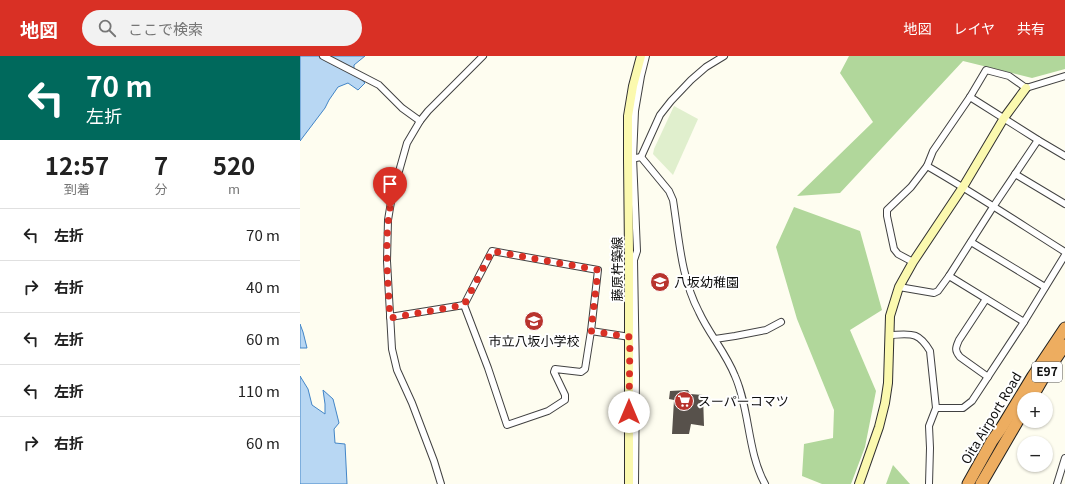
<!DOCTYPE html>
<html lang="ja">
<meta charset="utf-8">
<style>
body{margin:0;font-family:Georgia,"Noto Sans JP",serif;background:#f2f2f2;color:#222;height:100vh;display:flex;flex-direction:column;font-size:15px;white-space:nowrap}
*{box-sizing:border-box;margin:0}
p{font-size:13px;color:#767676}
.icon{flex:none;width:22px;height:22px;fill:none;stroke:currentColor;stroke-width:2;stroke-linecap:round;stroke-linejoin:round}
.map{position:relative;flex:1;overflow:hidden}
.side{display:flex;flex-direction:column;background:#fff;width:300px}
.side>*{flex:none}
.top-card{background:#00695c;color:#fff;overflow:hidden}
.buttons{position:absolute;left:717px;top:336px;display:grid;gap:8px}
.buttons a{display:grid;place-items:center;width:36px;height:36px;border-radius:50%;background:#fff;box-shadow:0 1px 3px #0004;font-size:20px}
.pin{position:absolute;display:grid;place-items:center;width:34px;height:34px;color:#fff;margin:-41px -17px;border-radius:50% 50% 50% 0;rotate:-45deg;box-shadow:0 0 4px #0007}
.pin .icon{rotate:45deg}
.me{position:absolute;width:44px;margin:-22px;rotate:0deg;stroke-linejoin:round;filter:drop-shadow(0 0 3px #0008)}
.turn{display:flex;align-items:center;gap:14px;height:84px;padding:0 20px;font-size:18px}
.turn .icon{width:52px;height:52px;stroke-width:2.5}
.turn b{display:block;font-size:28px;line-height:34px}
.eta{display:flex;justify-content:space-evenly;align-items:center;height:68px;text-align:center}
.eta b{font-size:24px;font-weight:700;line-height:28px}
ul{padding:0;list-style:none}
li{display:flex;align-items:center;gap:12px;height:52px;padding:0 20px;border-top:1px solid #e0e0e0}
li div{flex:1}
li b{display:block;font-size:15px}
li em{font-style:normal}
header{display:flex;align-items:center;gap:24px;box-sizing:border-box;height:56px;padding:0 20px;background:#d93025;color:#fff}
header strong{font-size:19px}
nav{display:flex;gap:22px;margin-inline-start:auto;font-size:14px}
.search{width:280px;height:36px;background:#f2f2f2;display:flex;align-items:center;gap:10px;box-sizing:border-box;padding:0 14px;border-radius:22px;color:#767676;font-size:15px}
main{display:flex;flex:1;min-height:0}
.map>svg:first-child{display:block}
.forest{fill:#b1d79b}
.pitch{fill:#e0efcd}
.water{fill:#b8d7f3;stroke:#4285c7}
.building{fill:#57514b}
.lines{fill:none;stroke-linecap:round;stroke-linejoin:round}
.street-casing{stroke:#414141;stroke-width:8}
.secondary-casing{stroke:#303030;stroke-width:10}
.highway-casing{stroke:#1f1f1f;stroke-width:13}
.street{stroke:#fff;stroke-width:6}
.secondary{stroke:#fbf9af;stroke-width:8}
.highway{stroke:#edad60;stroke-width:11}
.route{stroke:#d93025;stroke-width:7;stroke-dasharray:0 12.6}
.labels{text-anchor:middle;stroke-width:4;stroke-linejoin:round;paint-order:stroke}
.shield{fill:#fff;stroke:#565656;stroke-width:1}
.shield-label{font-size:12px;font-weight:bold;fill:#0e0e0e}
.street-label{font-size:13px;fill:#0e0e0e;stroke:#fff}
.poi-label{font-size:13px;fill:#0e0e0e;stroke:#fff;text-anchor:start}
</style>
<header>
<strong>地図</strong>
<div class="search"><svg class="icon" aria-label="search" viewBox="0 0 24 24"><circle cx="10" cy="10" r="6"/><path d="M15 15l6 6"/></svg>ここで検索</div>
<nav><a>地図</a><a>レイヤ</a><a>共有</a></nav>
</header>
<main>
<section class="side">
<div class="top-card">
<div class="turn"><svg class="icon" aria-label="left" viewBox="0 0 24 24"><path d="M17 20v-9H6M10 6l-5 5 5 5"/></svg><div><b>70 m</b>左折</div></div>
</div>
<div class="eta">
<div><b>12:57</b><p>到着</p></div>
<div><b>7</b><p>分</p></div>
<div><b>520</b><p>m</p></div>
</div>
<ul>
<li><svg class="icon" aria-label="left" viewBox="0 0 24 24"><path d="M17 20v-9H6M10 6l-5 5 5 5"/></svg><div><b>左折</b></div><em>70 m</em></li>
<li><svg class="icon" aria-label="right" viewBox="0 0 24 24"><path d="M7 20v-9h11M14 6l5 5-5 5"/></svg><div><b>右折</b></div><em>40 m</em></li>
<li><svg class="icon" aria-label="left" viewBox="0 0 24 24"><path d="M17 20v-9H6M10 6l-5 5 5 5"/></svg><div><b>左折</b></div><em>60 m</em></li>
<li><svg class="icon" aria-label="left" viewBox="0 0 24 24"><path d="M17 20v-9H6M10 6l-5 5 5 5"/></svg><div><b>左折</b></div><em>110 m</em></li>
<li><svg class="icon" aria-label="right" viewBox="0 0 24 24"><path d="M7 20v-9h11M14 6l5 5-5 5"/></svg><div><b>右折</b></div><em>60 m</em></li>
</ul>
</section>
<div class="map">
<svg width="765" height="428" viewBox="0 0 765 428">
<rect width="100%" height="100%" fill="#fefdf0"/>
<g class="forest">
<path d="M 549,0 L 765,0 L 765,13 L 732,22 L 663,5 L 540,137 L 497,140 L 573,66 L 540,17 Z"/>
<path d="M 494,151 L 560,175 L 582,254 L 550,274 L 576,335 L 565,391 L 551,428 L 522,428 L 502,420 L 504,388 L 533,382 L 534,354 L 497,263 L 476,191 Z"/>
<path d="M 593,409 L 610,428 L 586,428 Z"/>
</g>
<path class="pitch" d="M 374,50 L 398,63 L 373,119 L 353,98 L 354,93 Z"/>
<g class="water">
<path d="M 0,0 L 65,0 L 54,9 L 54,17 L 65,27 L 58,34 L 48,27 L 38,31 L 29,44 L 25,52 L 0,85 Z"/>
<path d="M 0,268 L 3,276 L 7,292 L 0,292 Z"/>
<path d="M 0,320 L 8,333 L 12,349 L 25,358 L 25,348 L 23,334 L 33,343 L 39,367 L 34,373 L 35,387 L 45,388 L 47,428 L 0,428 Z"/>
</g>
<path class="building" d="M 388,334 L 390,338 L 403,339 L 404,370 L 391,368 L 389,378 L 372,378 L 374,344 L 369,343 L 370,335 Z"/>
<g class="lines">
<g class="street-casing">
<g id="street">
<path d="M 23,0 L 79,29 L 102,52 L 120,65"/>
<path d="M 670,41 L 738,84 L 765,100"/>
<path d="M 341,101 L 360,59 L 371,45 L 391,24 L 406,11 L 424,0"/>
<path d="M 331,103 L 341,101 L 369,135 L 373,144 C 379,182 381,222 399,256 C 409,278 426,297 435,320 C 450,354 447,395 465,428"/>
<path d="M 627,110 C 674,137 719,167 765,196"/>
<path d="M 715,118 L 765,148"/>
<path d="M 671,186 L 745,231"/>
<path d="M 613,206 L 598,198 L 594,193 L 587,160 L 587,154 L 611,131 L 627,110 L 633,95 L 670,41 L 686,14 L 709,20 L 726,32 L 765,20"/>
<path d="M 649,220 L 724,266"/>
<path d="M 599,231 L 634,237 L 638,235 L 649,220 L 693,151 L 738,84"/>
<path d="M 686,243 L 659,284 C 656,291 654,294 660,301 L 688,321"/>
<path d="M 164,249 L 192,195 L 298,214 L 291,275 L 330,281"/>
<path d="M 90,261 L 164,249 L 188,312 L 207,369 L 248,355 L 265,344 L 265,339 L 254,316 L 255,313 L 281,316 L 285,313 L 291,275"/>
<path d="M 590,279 C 611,278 618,275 630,295 L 636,352 L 629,370 L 630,392 L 629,428"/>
<path d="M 415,283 L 435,280 L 466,274 L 481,266"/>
<path d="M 636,352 L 663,352 L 672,345 L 724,266 L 765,199"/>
<path d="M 141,428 L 134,405 L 112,347 L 97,314 L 92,293 L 87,205 L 88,164 L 92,140 L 107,87 L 120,65 L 128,55 L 183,0"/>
<path d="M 335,428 L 336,320 L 334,204 L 337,195 L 333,102 L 335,55 L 341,20 L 346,0"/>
<path d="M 757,428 L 765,402"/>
</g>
</g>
<g class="secondary-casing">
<g id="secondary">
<path d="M 329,428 L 329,196 L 328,104 L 328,60 L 333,30 L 341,0"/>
<path d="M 559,428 L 579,371 L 585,347 L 588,327 L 590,260 L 599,231 L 613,206 L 663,131 L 704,62 L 726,32"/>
</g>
</g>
<g class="highway-casing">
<g id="highway">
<path d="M 731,343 L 746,317 L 765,289"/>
<path d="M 668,428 L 692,385 L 702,371 L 733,320 L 765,272"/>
<path d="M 681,428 L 724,354"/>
</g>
</g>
<use href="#street" class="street"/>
<use href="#secondary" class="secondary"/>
<use href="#highway" class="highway"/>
</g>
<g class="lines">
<path class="route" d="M 90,152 C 84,188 88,225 90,262 L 164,249 L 192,195 L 298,214 L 291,275 L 330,281 L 329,356"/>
</g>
<defs>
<g id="school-disc" transform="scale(1)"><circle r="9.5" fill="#b8332d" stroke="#fff"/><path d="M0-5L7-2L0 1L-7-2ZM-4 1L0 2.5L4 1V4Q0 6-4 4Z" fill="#fff"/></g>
<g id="supermarket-disc" transform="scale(1)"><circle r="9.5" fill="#b8332d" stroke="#fff"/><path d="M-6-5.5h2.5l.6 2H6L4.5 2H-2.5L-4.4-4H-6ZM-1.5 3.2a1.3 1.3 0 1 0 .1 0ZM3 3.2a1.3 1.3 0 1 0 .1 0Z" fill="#fff"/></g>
</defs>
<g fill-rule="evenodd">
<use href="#school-disc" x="360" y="226"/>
<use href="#school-disc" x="234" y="265"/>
<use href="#supermarket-disc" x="384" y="345"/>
</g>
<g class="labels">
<rect class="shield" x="732" y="306" width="30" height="20" rx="3"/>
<g class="shield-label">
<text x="747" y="320">E97</text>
</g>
<g class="street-label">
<text transform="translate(317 213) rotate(-90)" y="5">藤原杵築線</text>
<text transform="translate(691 362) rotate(-59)" y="5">Oita Airport Road</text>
</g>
<g class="poi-label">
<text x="374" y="231">八坂幼稚園</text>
<text x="234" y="290" text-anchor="middle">市立八坂小学校</text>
<text x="398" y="350">スーパーコマツ</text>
</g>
</g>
</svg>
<div class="buttons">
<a>+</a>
<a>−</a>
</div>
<div class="pin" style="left:90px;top:152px;background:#d93025"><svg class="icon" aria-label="arrive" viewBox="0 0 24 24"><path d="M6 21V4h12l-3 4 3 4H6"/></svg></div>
<svg class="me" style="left:329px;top:356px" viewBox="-20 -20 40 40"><circle r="19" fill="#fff"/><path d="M0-13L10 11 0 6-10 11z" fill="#d93025"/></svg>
</div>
</main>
